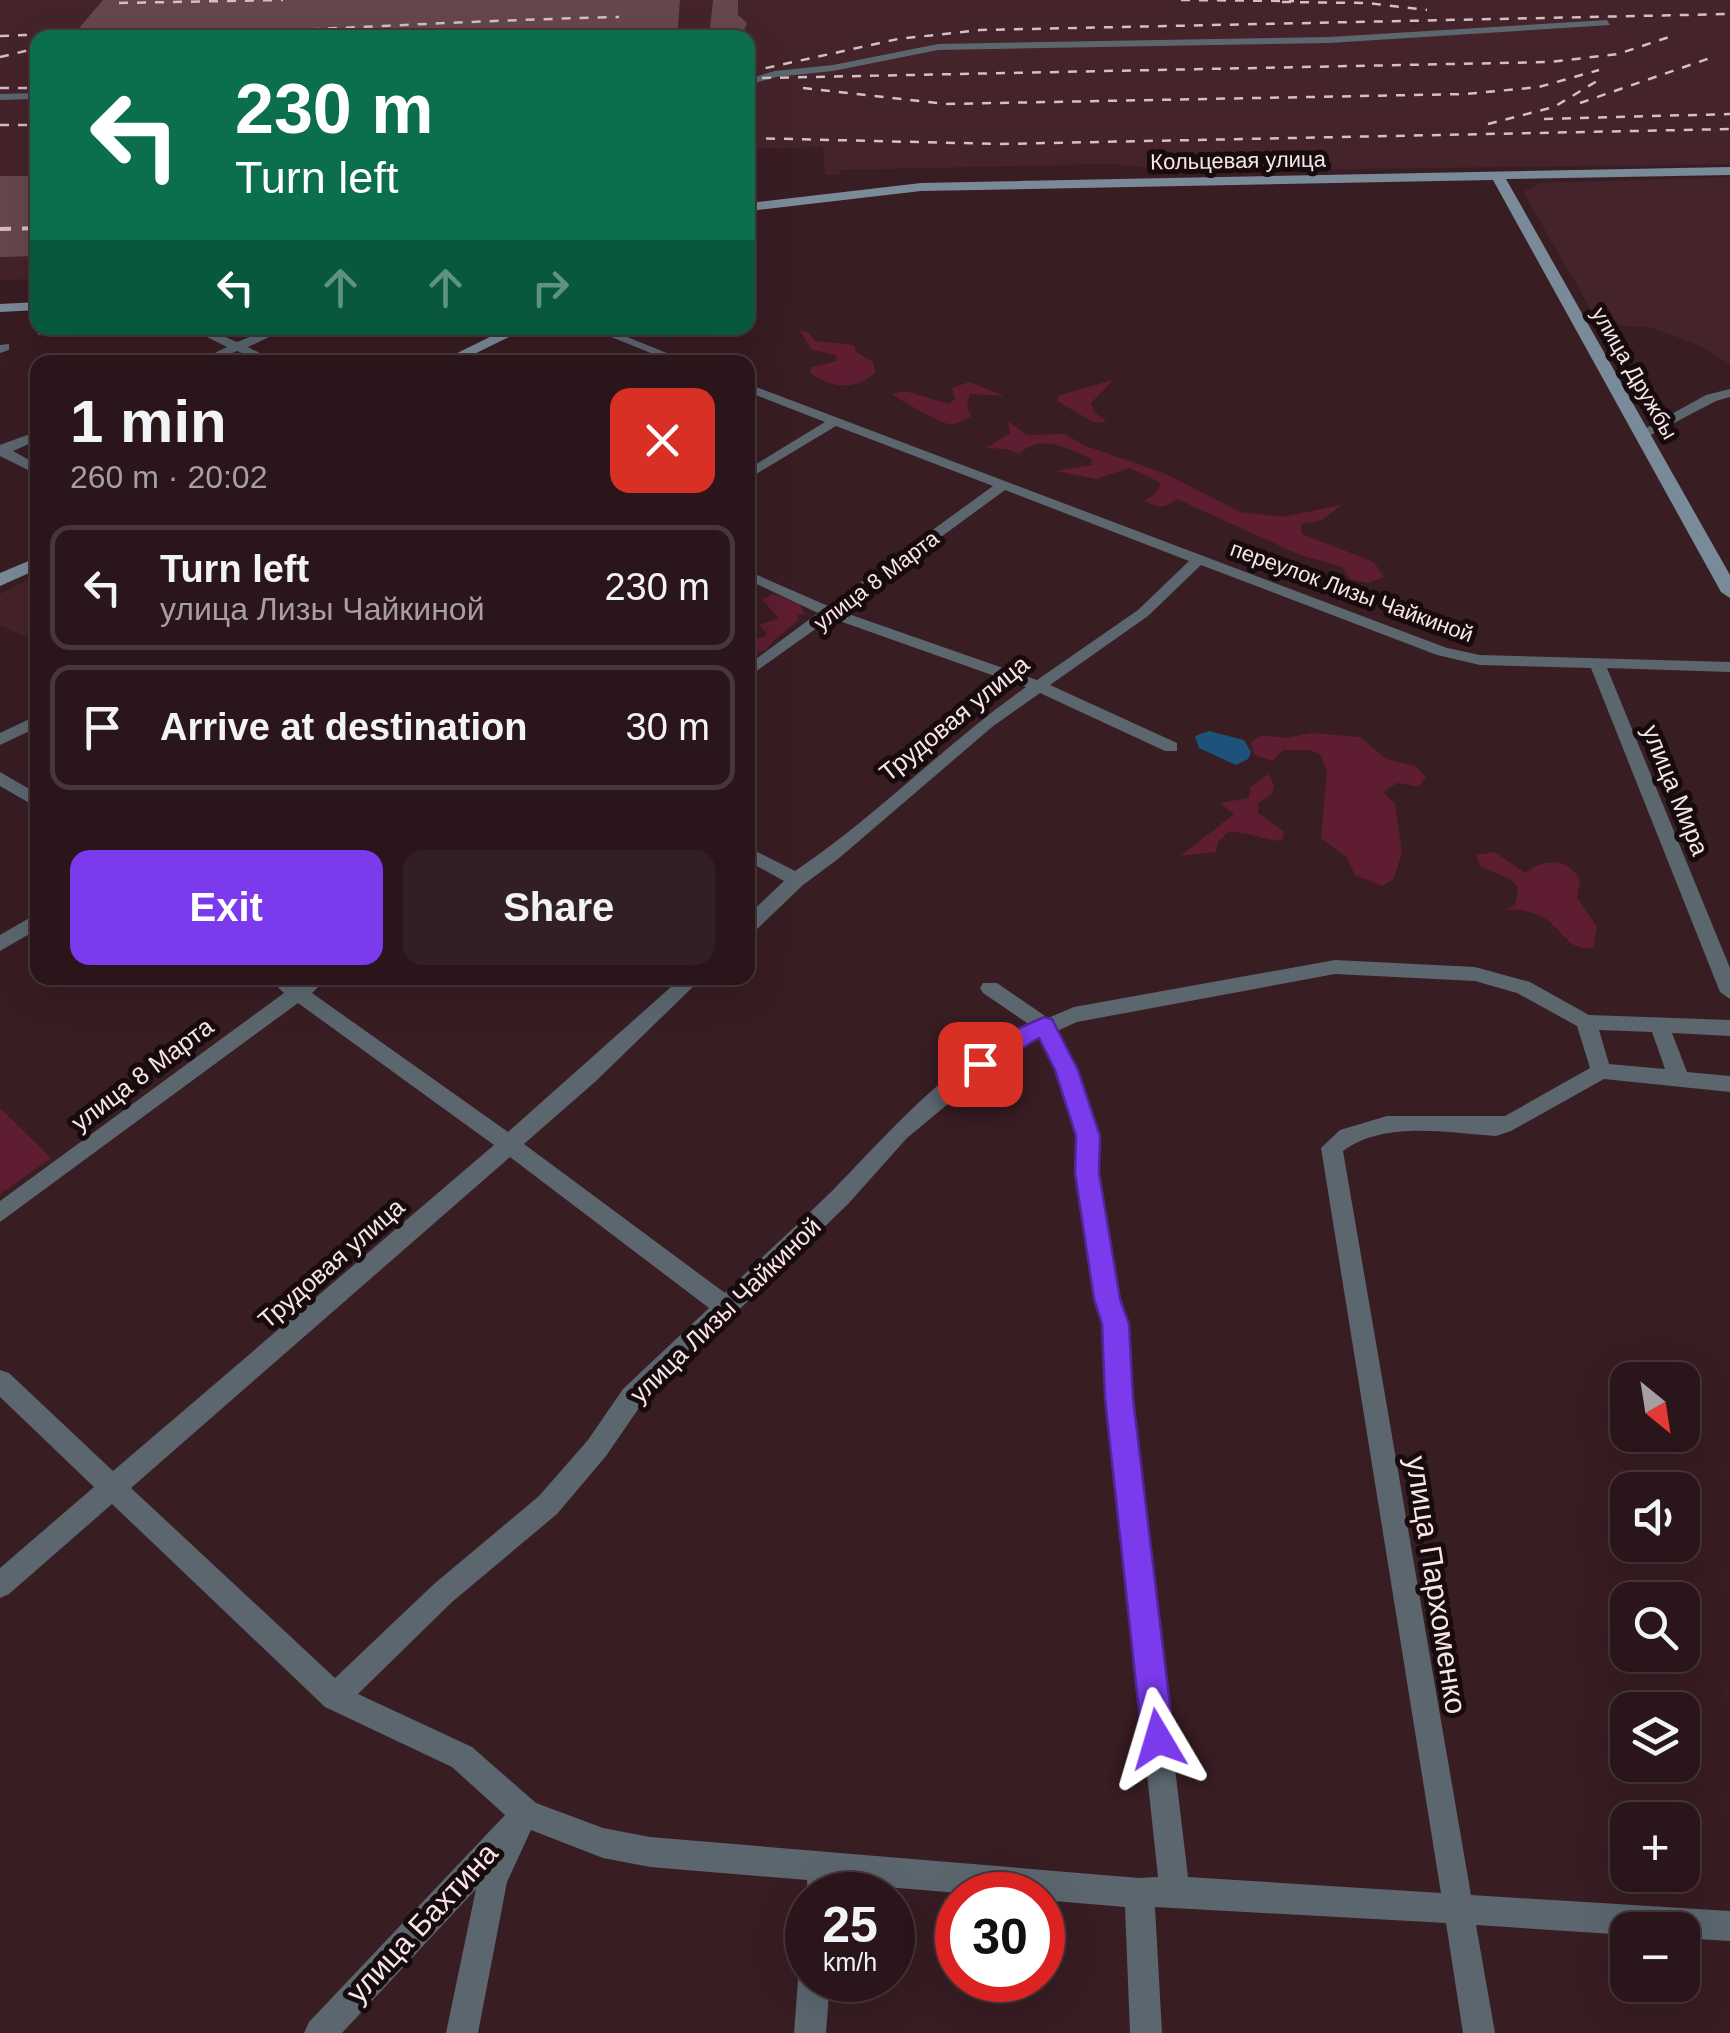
<!DOCTYPE html>
<meta charset="utf-8">
<style>
body{margin:0;font-family:Helvetica,sans-serif;background:#321f23;color:#f1f3f6;height:100vh;display:flex;flex-direction:column;font-size:38px;white-space:nowrap}
*{box-sizing:border-box;margin:0}
p{font-size:32px;color:#a59fa2}
.icon{flex:none;width:55px;height:55px;fill:none;stroke:currentColor;stroke-width:2;stroke-linecap:round;stroke-linejoin:round}
.map{position:relative;flex:1;overflow:hidden}
.drawer{position:absolute;left:30px;top:355px;width:725px;height:630px;display:flex;flex-direction:column;background:#2a161a;border-radius:20px;box-shadow:0 10px 40px #0002,0 0 0 2px #463539}
.drawer>*{flex:none}
.guide{position:absolute;left:30px;top:30px;width:725px;height:305px;border-radius:20px;box-shadow:0 10px 40px #0002,0 0 0 2px #463539;background:#0b6e4f;color:#fff;overflow:hidden}
.needle{width:65px;rotate:150deg}
.tools{position:absolute;left:1610px;top:1362px;display:grid;gap:20px}
.tools a{display:grid;place-items:center;width:90px;height:90px;border-radius:20px;background:#2a161a;box-shadow:0 10px 40px #0002,0 0 0 2px #463539;font-size:50px}
.speed{position:absolute;left:785px;top:1872px;display:flex;gap:20px;font-size:50px;font-weight:700;text-align:center}
.speed>*{display:grid;place-content:center;width:130px;height:130px;border-radius:50%;background:#2a161a;box-shadow:0 10px 40px #0002,0 0 0 2px #463539;line-height:1}
.speed small{font-size:25px;font-weight:400}
.speed .limit{border:15px solid #d22;background:#fff;color:#111}
.pin{position:absolute;display:grid;place-items:center;width:85px;height:85px;color:#fff;margin:-42px;border-radius:20px;box-shadow:0 5px 15px #0006}
.me{position:absolute;width:110px;margin:-55px;rotate:353deg;stroke-linejoin:round;filter:drop-shadow(0 0 8px #0008)}
.turn{display:flex;align-items:center;gap:35px;height:210px;padding:0 40px;font-size:45px}
.turn .icon{width:130px;height:130px;stroke-width:2.5}
.turn b{display:block;font-size:70px;line-height:85px}
.lanes{display:flex;align-items:center;height:95px;padding:0 40px;background:#0003;justify-content:center;gap:50px;direction:ltr}
.lanes .off{opacity:.35}
.round{display:grid;place-items:center;flex:none;width:105px;height:105px;border-radius:20px;background:#321f23}
.summary{display:flex;align-items:center;justify-content:space-between;height:170px;padding:0 40px}
h1{font-size:60px;font-weight:700;line-height:75px}
.primary-button{display:flex;gap:20px;margin-top:auto;padding:20px 40px}
.primary-button a{flex:1;height:115px;border-radius:20px;background:#7c3aed;color:#fff;font-size:40px;font-weight:700;line-height:115px;text-align:center}
.primary-button a+a{background:#321f23;color:#f1f3f6}
ul{padding:0;list-style:none}
li{display:flex;align-items:center;gap:30px;height:125px;margin:0 20px 15px;padding:0 20px;border:5px solid #463539;border-radius:20px}
li div{flex:1}
li b{display:block;font-size:38px}
li em{font-style:normal}
.map>svg:first-child{display:block}
.built{fill:#45232b}
.green{fill:#5e1d30}
.water{fill:#1d537a}
.building{fill:#66474d}
.lines{fill:none;stroke-linecap:round;stroke-linejoin:round}
.street{fill:#5b666f;fill-rule:evenodd}
.secondary{fill:#798a98;fill-rule:evenodd}
.rail-far1{stroke:#d4c0c3;stroke-width:2.5;stroke-dasharray:9 9;stroke-linecap:butt}
.rail{stroke:#d4c0c3;stroke-width:4;stroke-dasharray:11 11;stroke-linecap:butt}
.route{fill:#7c3aed;stroke:#51269a;stroke-width:2.5}
.labels{text-anchor:middle;stroke-width:10;stroke-linejoin:round;paint-order:stroke}
.far-street-label{font-size:22px;fill:#f8e5e8;stroke:#170b0e}
.street-label{font-size:25px;fill:#f8e5e8;stroke:#170b0e}
.near-street-label{font-size:30px;fill:#f8e5e8;stroke:#170b0e}
</style>
<div class="map">
<svg width="1730" height="2033" viewBox="0 0 1730 2033">
<rect width="100%" height="100%" fill="#381d23"/>
<g class="built">
<path d="M 0,0 L 1730,0 L 1730,164 L 1199,171 L 1108,164 L 840,170 L 840,175 L 829,175 L 825,174 L 823,147 L 748,149 L 748,38 L 38,38 L 37,279 L 0,280 Z"/>
<path d="M 1730,177 L 1730,364 L 1694,343 L 1648,327 L 1600,325 L 1523,192 L 1540,183 Z"/>
<path d="M 37,575 L 37,637 L 32,640 L 0,625 L 0,594 Z"/>
</g>
<g class="green">
<path d="M 800,330 L 809,333 L 815,341 L 854,345 L 856,352 L 873,362 L 875,373 C 854,391 832,388 810,373 L 812,367 L 837,361 L 836,355 L 812,350 Z"/>
<path d="M 1113,380 L 1091,403 L 1094,412 L 1107,422 L 1093,422 L 1057,401 L 1059,395 Z"/>
<path d="M 969,382 L 1005,396 L 970,394 L 967,406 L 971,416 C 965,420 957,425 948,424 C 940,422 900,401 892,394 L 905,391 L 949,404 L 955,399 L 952,388 Z"/>
<path d="M 1008,421 L 1027,435 L 1064,434 L 1086,446 L 1164,473 L 1240,512 L 1282,517 L 1341,505 L 1323,520 L 1301,524 L 1302,534 L 1374,562 L 1384,577 L 1368,583 L 1350,579 L 1342,567 L 1300,555 L 1177,499 C 1165,509 1158,508 1144,501 L 1155,494 L 1161,483 L 1130,468 L 1096,479 L 1054,471 L 1092,465 L 1091,459 C 1068,448 1040,433 1019,454 L 1006,449 L 986,448 L 1010,433 Z"/>
<path d="M 773,594 L 799,603 L 805,614 L 797,615 L 799,619 C 789,630 773,638 766,650 L 751,655 L 748,639 L 765,637 L 767,634 L 759,625 L 779,618 L 762,600 Z"/>
<path d="M 1312,733 L 1360,737 L 1386,759 L 1415,766 L 1426,777 L 1418,787 L 1397,783 L 1383,792 L 1395,804 L 1402,852 L 1394,879 L 1382,886 L 1355,875 L 1347,858 L 1321,838 L 1327,771 L 1320,754 L 1309,750 L 1283,750 L 1273,761 L 1254,755 L 1251,742 L 1262,735 L 1286,738 Z"/>
<path d="M 1268,774 L 1274,785 L 1272,794 L 1258,803 L 1258,813 L 1284,832 L 1282,841 C 1262,840 1247,831 1228,832 L 1218,842 L 1216,852 L 1180,856 L 1234,814 L 1220,803 L 1249,798 L 1250,787 Z"/>
<path d="M 1495,852 L 1525,873 C 1544,859 1567,856 1580,880 L 1577,897 L 1597,927 L 1593,948 C 1557,953 1564,906 1505,910 L 1515,904 L 1518,888 L 1510,879 L 1481,867 L 1476,855 Z"/>
<path d="M 0,1108 L 51,1158 L 0,1194 Z"/>
</g>
<path class="water" d="M 1209,731 L 1244,740 L 1251,752 L 1248,759 L 1236,765 L 1199,748 L 1195,736 Z"/>
<g class="building">
<path d="M 103,0 L 680,0 L 677,38 L 196,38 L 196,31 L 74,34 Z"/>
<path d="M 713,0 L 738,0 L 738,15 L 747,23 L 741,38 L 709,38 Z"/>
<path d="M 0,176 L 38,176 L 38,256 L 0,257 Z"/>
</g>
<g class="lines">
<g class="street">
<path d="M 1607,20 L 1610,25 L 1329,43 L 938,50 L 833,71 L 776,77 L 748,85 L 748,79 L 775,71 L 833,65 L 938,44 L 1329,37 Z"/>
<path d="M 38,93 L 38,99 L 0,100 L 0,94 Z"/>
<path d="M 44,328 L 61,328 L 38,335 L 38,329 Z"/>
<path d="M 189,328 L 204,328 L 237,342 L 273,328 L 288,328 L 248,347 L 277,362 L 262,362 L 237,351 L 211,362 L 196,362 L 227,347 Z"/>
<path d="M 589,328 L 605,328 L 689,362 L 673,362 Z"/>
<path d="M 9,344 L 9,350 L 0,353 L 0,345 Z"/>
<path d="M 748,384 L 1447,648 L 1480,655 L 1730,662 L 1730,672 L 1607,668 L 1730,968 L 1730,999 L 1720,992 L 1591,668 L 1480,665 L 1437,655 L 1201,565 L 1148,616 L 1050,685 L 1177,743 L 1177,751 L 1165,751 L 1040,693 L 992,727 L 838,859 L 803,885 L 755,931 L 748,933 L 748,915 L 784,881 L 748,861 L 748,847 L 795,871 C 877,816 945,744 1026,687 L 831,618 L 748,677 L 748,665 L 818,613 L 748,580 L 748,571 L 828,606 L 993,486 L 836,426 L 748,479 L 748,469 L 825,422 L 748,392 ZM 1005,490 L 1189,561 L 1138,610 L 1037,680 L 840,611 Z"/>
<path d="M 1730,389 L 1730,397 L 1716,401 L 1649,436 L 1637,433 L 1706,395 Z"/>
<path d="M 38,431 L 38,440 L 13,451 L 38,465 L 38,475 L 0,456 L 0,445 Z"/>
<path d="M 38,715 L 38,727 L 0,745 L 0,733 Z"/>
<path d="M 0,772 L 38,794 L 38,808 L 0,786 Z"/>
<path d="M 38,913 L 38,929 L 0,951 L 0,935 Z"/>
<path d="M 1335,960 L 1475,967 L 1530,982 L 1589,1015 L 1730,1020 L 1730,1036 L 1672,1033 L 1687,1072 L 1730,1076 L 1730,1092 L 1604,1079 L 1511,1131 L 1496,1136 C 1447,1133 1385,1120 1343,1151 L 1471,1895 L 1730,1911 L 1730,1941 L 1682,1938 L 1682,1930 L 1628,1930 L 1628,1935 L 1476,1925 L 1495,2033 L 1463,2033 L 1446,1923 L 1155,1907 L 1162,2033 L 1130,2033 L 1125,1907 L 1042,1900 L 1042,1895 L 984,1895 L 837,1883 L 836,1895 L 808,1895 L 808,1899 L 807,1880 L 650,1867 L 603,1858 L 531,1830 L 507,1882 L 478,2033 L 446,2033 L 476,1889 L 342,2033 L 304,2033 L 309,2022 L 505,1815 L 452,1767 L 325,1707 L 112,1504 L 9,1594 L 0,1598 L 0,1568 L 94,1487 L 0,1397 L 0,1370 L 9,1373 L 113,1471 L 494,1145 L 298,1003 L 0,1222 L 0,1201 L 284,993 L 268,978 L 290,978 L 298,983 L 305,978 L 327,978 L 312,993 L 508,1132 L 681,978 L 702,978 L 596,1081 L 524,1144 L 725,1293 C 760,1259 796,1226 831,1192 C 890,1132 951,1059 1030,1025 L 983,993 L 980,988 L 983,983 L 997,983 L 1048,1018 L 1074,1007 ZM 1335,974 L 1475,981 L 1517,993 L 1577,1026 L 1590,1068 L 1505,1116 L 1387,1116 L 1340,1130 L 1321,1148 L 1441,1893 L 1188,1877 L 1131,1398 L 1127,1324 L 1119,1299 L 1098,1173 L 1099,1136 L 1076,1071 L 1057,1031 L 1077,1022 ZM 1599,1030 L 1652,1032 L 1665,1069 L 1609,1064 ZM 1040,1038 L 1056,1071 L 1077,1136 L 1076,1173 L 1095,1299 L 1103,1324 L 1107,1398 L 1158,1877 L 1139,1878 L 650,1837 L 603,1828 L 536,1803 L 472,1747 L 358,1694 L 452,1602 L 557,1514 L 606,1456 L 641,1405 L 848,1204 L 907,1138 L 1013,1050 ZM 510,1157 L 709,1308 L 623,1389 L 588,1440 L 539,1496 L 434,1584 L 335,1678 L 131,1488 Z"/>
<path d="M 808,1967 L 808,1980 L 830,1980 L 826,2033 L 794,2033 L 798,1980 L 803,1969 Z"/>
</g>
<g class="secondary">
<path d="M 1730,167 L 1730,175 L 1506,179 L 1730,575 L 1730,598 L 1721,592 L 1493,180 L 921,191 L 748,211 L 748,203 L 921,183 Z"/>
<path d="M 38,302 L 38,310 L 0,312 L 0,304 Z"/>
<path d="M 508,328 L 527,328 L 458,362 L 439,362 Z"/>
<path d="M 38,557 L 38,569 L 0,586 L 0,573 Z"/>
</g>
<g class="rail-far1">
<path d="M 1181,0 L 1294,1"/>
<path d="M 1282,2 L 1367,3 L 1427,10"/>
<path d="M 119,3 L 283,0"/>
<path d="M 0,36 L 125,31"/>
<path d="M 112,38 C 281,32 450,21 619,17"/>
<path d="M 0,57 L 38,48"/>
<path d="M 748,72 L 898,39 L 980,30 L 1730,14"/>
<path d="M 762,78 L 1550,62 L 1618,54 L 1672,36"/>
<path d="M 0,88 L 38,88"/>
<path d="M 803,88 L 945,104 L 1466,94 L 1539,87 L 1599,70"/>
<path d="M 1580,103 L 1713,57"/>
<path d="M 1544,119 L 1730,114"/>
<path d="M 1488,124 L 1554,107 L 1602,78"/>
<path d="M 0,125 L 38,125"/>
<path d="M 748,138 L 1001,144 L 1730,129"/>
</g>
<path class="rail" d="M 0,229 L 38,228"/>
</g>
<path class="route" d="M 1044,1017 L 1052,1019 L 1078,1070 L 1100,1136 L 1099,1173 L 1120,1299 L 1129,1324 L 1133,1398 L 1174,1739 L 1169,1750 L 1158,1755 L 1147,1750 L 1142,1739 L 1105,1398 L 1102,1324 L 1094,1299 L 1075,1173 L 1076,1136 L 1055,1070 L 1039,1038 C 1021,1047 989,1076 972,1071 L 969,1064 L 997,1038 Z"/>
<g class="labels">
<g class="far-street-label">
<text transform="translate(1238 160) rotate(-1)" y="8">Кольцевая улица</text>
<text transform="translate(1635 373) rotate(60)" y="8">улица Дружбы</text>
<text transform="translate(876 580) rotate(-37)" y="8">улица 8 Марта</text>
<text transform="translate(1352 591) rotate(20)" y="8">переулок Лизы Чайкиной</text>
</g>
<g class="street-label">
<text transform="translate(954 718) rotate(-39)" y="9">Трудовая улица</text>
<text transform="translate(1676 790) rotate(68)" y="9">улица Мира</text>
<text transform="translate(142 1074) rotate(-37)" y="9">улица 8 Марта</text>
<text transform="translate(331 1263) rotate(-41)" y="9">Трудовая улица</text>
<text transform="translate(725 1310) rotate(-44)" y="9">улица Лизы Чайкиной</text>
</g>
<g class="near-street-label">
<text transform="translate(1436 1585) rotate(81)" y="10">улица Пархоменко</text>
<text transform="translate(422 1923) rotate(-47)" y="10">улица Бахтина</text>
</g>
</g>
</svg>
<div class="tools">
<a><svg class="needle" viewBox="-14 -14 28 28"><path d="M0-13l5 13h-10z" fill="#e53935"/><path d="M0 13l5-13h-10z" fill="#a59fa2"/></svg></a>
<a><svg class="icon" aria-label="sound" viewBox="0 0 24 24"><path d="M4 9h4l5-4v14l-5-4H4zM17 9q2 3 0 6"/></svg></a>
<a><svg class="icon" aria-label="search" viewBox="0 0 24 24"><circle cx="10" cy="10" r="6"/><path d="M15 15l6 6"/></svg></a>
<a><svg class="icon" aria-label="layers" viewBox="0 0 24 24"><path d="M12 4l9 5-9 5-9-5zM3 14l9 5 9-5"/></svg></a>
<a>+</a>
<a>−</a>
</div>
<div class="speed"><div>25<small>km/h</small></div><div class="limit">30</div></div>
<div class="pin" style="left:980px;top:1064px;background:#d93025"><svg class="icon" aria-label="arrive" viewBox="0 0 24 24"><path d="M6 21V4h12l-3 4 3 4H6"/></svg></div>
<svg class="me" style="left:1158px;top:1739px" viewBox="-20 -20 40 40"><path d="M0-17L14 15 0 8-14 15z" fill="#7c3aed" stroke="#fff" stroke-width="4"/></svg>
<div class="guide">
<div class="turn"><svg class="icon" aria-label="left" viewBox="0 0 24 24"><path d="M17 20v-9H6M10 6l-5 5 5 5"/></svg><div><b>230 m</b>Turn left</div></div>
<div class="lanes"><svg class="icon" aria-label="left" viewBox="0 0 24 24"><path d="M17 20v-9H6M10 6l-5 5 5 5"/></svg><svg class="icon off" aria-label="ahead" viewBox="0 0 24 24"><path d="M12 20V5M6 11l6-6 6 6"/></svg><svg class="icon off" aria-label="ahead" viewBox="0 0 24 24"><path d="M12 20V5M6 11l6-6 6 6"/></svg><svg class="icon off" aria-label="right" viewBox="0 0 24 24"><path d="M7 20v-9h11M14 6l5 5-5 5"/></svg></div>
</div>
<section class="drawer">
<div class="summary"><div><h1>1 min</h1><p>260 m · 20:02</p></div><a class="round" style="background:#d93025;color:#fff"><svg class="icon" aria-label="close" viewBox="0 0 24 24"><path d="M6 6l12 12M18 6L6 18"/></svg></a></div>
<ul>
<li><svg class="icon" aria-label="left" viewBox="0 0 24 24"><path d="M17 20v-9H6M10 6l-5 5 5 5"/></svg><div><b>Turn left</b><p>улица Лизы Чайкиной</p></div><em>230 m</em></li>
<li><svg class="icon" aria-label="arrive" viewBox="0 0 24 24"><path d="M6 21V4h12l-3 4 3 4H6"/></svg><div><b>Arrive at destination</b></div><em>30 m</em></li>
</ul>
<div class="primary-button"><a>Exit</a><a>Share</a></div>
</section>
</div>
